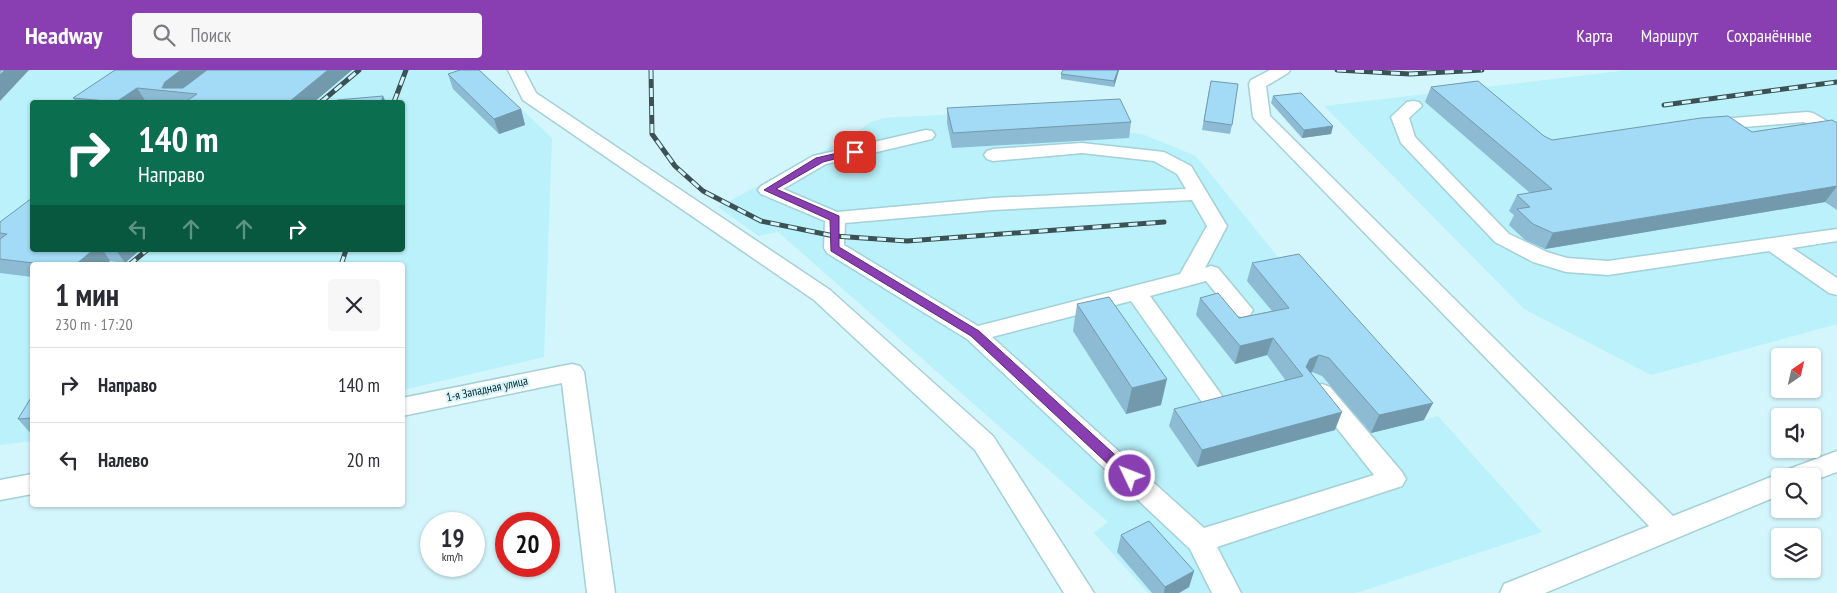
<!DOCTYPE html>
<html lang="ru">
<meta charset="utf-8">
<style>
body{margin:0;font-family:"PT Sans Narrow",sans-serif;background:#f7f7f7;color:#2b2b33;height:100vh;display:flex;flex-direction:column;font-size:19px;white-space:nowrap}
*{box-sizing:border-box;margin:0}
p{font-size:16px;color:#7c7c81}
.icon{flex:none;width:28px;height:28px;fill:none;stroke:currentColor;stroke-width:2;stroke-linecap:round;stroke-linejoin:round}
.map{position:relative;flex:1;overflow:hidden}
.drawer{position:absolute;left:30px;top:192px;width:375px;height:245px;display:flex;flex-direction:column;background:#fff;border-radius:5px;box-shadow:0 1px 4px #0004}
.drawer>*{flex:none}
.hud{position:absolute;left:30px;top:30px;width:375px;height:152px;border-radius:5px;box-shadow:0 1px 4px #0004;background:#0b6e4f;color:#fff;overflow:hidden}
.needle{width:32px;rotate:34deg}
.buttons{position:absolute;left:1771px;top:278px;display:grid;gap:10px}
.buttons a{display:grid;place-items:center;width:50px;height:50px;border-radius:5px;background:#fff;box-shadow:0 1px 4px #0004;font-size:25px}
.speed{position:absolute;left:420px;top:442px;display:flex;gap:10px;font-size:25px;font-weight:700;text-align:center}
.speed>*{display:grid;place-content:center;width:65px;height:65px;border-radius:50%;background:#fff;box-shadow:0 1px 4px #0004;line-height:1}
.speed small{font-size:12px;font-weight:400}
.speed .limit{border:8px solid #d22;background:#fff;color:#111}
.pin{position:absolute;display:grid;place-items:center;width:42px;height:42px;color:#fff;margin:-21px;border-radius:10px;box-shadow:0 2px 8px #0006}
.me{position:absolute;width:55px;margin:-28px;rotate:313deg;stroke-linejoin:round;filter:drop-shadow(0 0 4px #0008)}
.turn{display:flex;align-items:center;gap:18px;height:105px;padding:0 25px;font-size:22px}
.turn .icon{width:65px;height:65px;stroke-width:2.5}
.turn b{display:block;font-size:35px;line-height:42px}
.lanes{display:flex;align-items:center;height:48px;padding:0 25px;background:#0003;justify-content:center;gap:25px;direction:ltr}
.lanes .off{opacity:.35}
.round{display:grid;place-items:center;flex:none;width:52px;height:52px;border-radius:5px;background:#f7f7f7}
.head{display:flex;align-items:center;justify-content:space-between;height:85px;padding:0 25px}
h1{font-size:30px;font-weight:700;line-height:38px}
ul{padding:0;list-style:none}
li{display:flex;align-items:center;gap:15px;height:75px;padding:0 25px;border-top:1px solid #e1e1e2}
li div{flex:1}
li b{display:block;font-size:19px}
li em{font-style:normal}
header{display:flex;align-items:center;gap:30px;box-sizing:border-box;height:70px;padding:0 25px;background:#893fb2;color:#fff}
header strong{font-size:24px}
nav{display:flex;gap:28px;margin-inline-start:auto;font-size:18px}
.search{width:350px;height:45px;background:#f7f7f7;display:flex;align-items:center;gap:12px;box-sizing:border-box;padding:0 18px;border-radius:5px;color:#7c7c81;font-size:19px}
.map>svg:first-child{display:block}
.built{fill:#baf1fa;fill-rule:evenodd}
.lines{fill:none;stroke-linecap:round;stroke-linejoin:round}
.minor-casing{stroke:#a4d0d7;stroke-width:3}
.minor{fill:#fff;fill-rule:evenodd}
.rail-casing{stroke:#3c5154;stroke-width:5}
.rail{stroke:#d3f6fc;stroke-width:3;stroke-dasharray:9;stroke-linecap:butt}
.wall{fill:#8cbbd3}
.shaded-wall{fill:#7299ac}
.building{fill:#a3daf5;stroke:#7299ac}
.route{fill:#893fb2;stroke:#592974}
.labels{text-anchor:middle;stroke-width:4;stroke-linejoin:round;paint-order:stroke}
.street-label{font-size:12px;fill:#112225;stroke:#d3f6fc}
</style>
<header>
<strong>Headway</strong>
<div class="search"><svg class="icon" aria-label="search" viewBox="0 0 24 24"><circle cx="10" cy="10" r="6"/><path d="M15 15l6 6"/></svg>Поиск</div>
<nav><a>Карта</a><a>Маршрут</a><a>Сохранённые</a></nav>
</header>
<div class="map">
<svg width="1837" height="523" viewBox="0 0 1837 523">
<rect width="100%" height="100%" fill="#d3f6fc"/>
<g class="built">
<path d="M 0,0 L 480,0 L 552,68 L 544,287 L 403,320 L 402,195 L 32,195 L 32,371 L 0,375 ZM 32,32 L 402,32 L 402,180 L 32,180 Z"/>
<path d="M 1629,0 L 1837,0 L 1837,254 L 1651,305 L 1524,239 L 1324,36 Z"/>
<path d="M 957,44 L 1142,64 L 1196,86 L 1290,202 L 1424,350 L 1438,346 L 1542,462 L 1356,523 L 1148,523 L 1094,463 L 1108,452 L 778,162 L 759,166 L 718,137 L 851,66 L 871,52 L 884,48 Z"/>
</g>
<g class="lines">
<g class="minor-casing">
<g id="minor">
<path d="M 508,0 L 524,0 L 536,23 L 830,220 L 993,366 L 1094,523 L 1064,523 L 975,380 L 814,230 L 523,30 Z"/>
<path d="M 1270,0 L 1290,0 L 1288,3 L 1266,16 L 1270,46 L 1673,446 L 1771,407 L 1780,404 L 1785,405 L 1789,399 L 1837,381 L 1837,402 L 1812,411 L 1812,406 L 1780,406 L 1780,425 L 1545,523 L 1500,523 L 1504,514 L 1649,456 L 1256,51 L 1253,47 L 1249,14 L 1251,10 Z"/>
<path d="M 1413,31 L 1419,32 L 1422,36 L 1409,48 L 1415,67 L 1509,164 L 1547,182 L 1567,188 L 1608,191 L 1837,159 L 1837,171 L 1792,178 L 1837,208 L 1837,225 L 1829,223 L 1769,181 L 1608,205 L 1566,202 L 1533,192 L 1495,172 L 1401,73 L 1391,47 L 1407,32 Z"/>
<path d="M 1807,42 L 1813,43 L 1837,57 L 1837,70 L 1831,69 L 1804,52 L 1708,60 L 1702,59 L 1699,55 L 1702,51 L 1708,50 Z"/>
<path d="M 926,60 L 932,61 L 935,65 L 932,69 L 826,94 L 783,119 L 837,142 L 993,128 L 1186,119 L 1177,104 L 1154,91 L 1082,83 L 993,91 L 987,89 L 984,85 L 987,81 L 993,79 L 1082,73 L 1164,82 L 1191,96 L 1227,156 L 1205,198 L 1211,196 L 1218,198 L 1253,240 L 1250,245 L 1242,247 L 1234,245 L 1206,211 L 1150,226 L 1218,320 L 1222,326 L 1218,332 L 1210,335 L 1202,332 L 1131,231 L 992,267 L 1204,458 L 1374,405 L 1314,329 L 1310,323 L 1314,317 L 1322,314 L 1330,317 L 1402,402 L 1406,409 L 1402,416 L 1217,477 L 1241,523 L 1212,523 L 1190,479 L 967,269 L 827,183 L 824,178 L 825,151 L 761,124 L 758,120 L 761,116 L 813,86 ZM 1192,130 L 1207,156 L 1180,204 L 978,256 L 844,175 L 845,153 L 993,140 Z"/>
<path d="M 572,294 L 580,296 L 584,302 L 615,523 L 587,523 L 562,313 L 402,346 L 402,328 Z"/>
<path d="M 32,404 L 32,424 L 0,430 L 0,410 Z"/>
</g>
</g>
<use href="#minor" class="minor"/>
<g class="rail-casing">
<g id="rail">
<path d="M 651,0 L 652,64 L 675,96 L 703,121 L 761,151 L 834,166 L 907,171 L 1164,152"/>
<path d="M 1337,0 L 1410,4 L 1482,0"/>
<path d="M 321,32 L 359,0"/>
<path d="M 394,32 L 406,0"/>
<path d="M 1664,35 L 1837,12"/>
<path d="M 129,195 L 147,180"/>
<path d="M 341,195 L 346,180"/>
</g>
</g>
<use href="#rail" class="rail"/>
</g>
<g class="wall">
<path d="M 115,0 L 352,0 L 314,32 L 76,32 L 73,28 Z"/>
<path d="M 1119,0 L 1114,17 L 1061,9 L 1061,4 Z"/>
<path d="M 448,4 L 521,39 L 525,55 L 499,64 L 453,19 Z"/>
<path d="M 1431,17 L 1552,70 L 1752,62 L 1837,53 L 1837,140 L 1825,132 L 1545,179 L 1525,170 L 1509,155 L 1514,145 L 1509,141 L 1517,125 L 1530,123 L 1425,32 Z"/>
<path d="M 1209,20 L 1232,55 L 1230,64 L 1202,60 Z"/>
<path d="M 1273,26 L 1333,56 L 1331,64 L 1302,68 L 1271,33 Z"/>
<path d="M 947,38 L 1131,52 L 1129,68 L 952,78 L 947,53 Z"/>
<path d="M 0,152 L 32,180 L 140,180 L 125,193 L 110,191 L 106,195 L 32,195 L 32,207 L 0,203 Z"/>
<path d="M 1252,193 L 1424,350 L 1371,363 L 1322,306 L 1312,302 L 1311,303 L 1335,360 L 1197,397 L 1169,356 L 1174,339 L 1286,311 L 1267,285 L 1235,294 L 1196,245 L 1200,228 L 1239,248 L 1272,241 L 1247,211 Z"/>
<path d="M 1077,234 L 1161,335 L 1126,344 L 1073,261 Z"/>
<path d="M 32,326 L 32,365 L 18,349 Z"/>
<path d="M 1121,465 L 1194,501 L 1189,517 L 1179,523 L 1152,523 L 1117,482 Z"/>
</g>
<g class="shaded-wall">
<path d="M 5,0 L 29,0 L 0,31 L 0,5 Z"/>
<path d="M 181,0 L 210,0 L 179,22 L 162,18 L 165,12 Z"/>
<path d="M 328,0 L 352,0 L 314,32 L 289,32 Z"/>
<path d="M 1118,0 L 1119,0 L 1114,17 L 1114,11 Z"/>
<path d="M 137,18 L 146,32 L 116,32 Z"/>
<path d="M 383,26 L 386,32 L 381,32 Z"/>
<path d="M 521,39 L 525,55 L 499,64 L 494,49 Z"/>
<path d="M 1333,56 L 1331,64 L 1302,68 L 1304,60 Z"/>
<path d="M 1837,116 L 1825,132 L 1545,179 L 1553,163 Z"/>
<path d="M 93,180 L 103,180 L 110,191 L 106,195 L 75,195 Z"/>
<path d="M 116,180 L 140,180 L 125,193 Z"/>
<path d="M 1273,268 L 1267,285 L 1235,294 L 1240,276 Z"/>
<path d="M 1319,285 L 1312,302 L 1303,306 L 1306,297 L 1310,289 Z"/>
<path d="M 1167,309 L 1161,335 L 1126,344 L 1132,318 Z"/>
<path d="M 1433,333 L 1424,350 L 1371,363 L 1379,345 Z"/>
<path d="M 1342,342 L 1335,360 L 1197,397 L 1202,380 Z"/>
<path d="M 1194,501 L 1189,517 L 1179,523 L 1164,523 L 1165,517 Z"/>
</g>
<g class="building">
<path d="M 0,0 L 5,0 L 0,5 Z"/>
<path d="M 115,0 L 181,0 L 165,12 L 162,18 L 183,18 L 207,0 L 328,0 L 289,32 L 185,32 L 197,24 L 137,18 L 116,32 L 73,28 Z"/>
<path d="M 460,0 L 479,0 L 521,39 L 494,49 L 448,4 Z"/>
<path d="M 1063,0 L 1118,0 L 1114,11 L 1061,4 Z"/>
<path d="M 1211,11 L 1238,14 L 1232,55 L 1204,51 Z"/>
<path d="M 1478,11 L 1544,66 L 1552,70 L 1701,48 L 1728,46 L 1752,62 L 1832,50 L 1837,53 L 1837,116 L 1553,163 L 1533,154 L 1517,139 L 1530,137 L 1517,125 L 1552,119 L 1431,17 Z"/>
<path d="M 1301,23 L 1333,56 L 1304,60 L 1273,26 Z"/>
<path d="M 383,26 L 381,32 L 337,32 L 337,30 Z"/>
<path d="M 1120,29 L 1131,52 L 953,63 L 947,38 Z"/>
<path d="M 32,128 L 32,180 L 93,180 L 75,195 L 50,195 L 0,189 L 0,169 L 7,164 L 0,163 L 0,152 Z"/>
<path d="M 1299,184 L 1433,333 L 1379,345 L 1329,288 L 1319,285 L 1310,289 L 1306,297 L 1342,342 L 1202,380 L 1174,339 L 1303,306 L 1273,268 L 1240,276 L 1200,228 L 1218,223 L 1239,248 L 1289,238 L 1252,193 Z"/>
<path d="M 1109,227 L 1167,309 L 1132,318 L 1077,234 Z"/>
<path d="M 32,326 L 32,348 L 18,349 Z"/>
<path d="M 1149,451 L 1194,501 L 1165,517 L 1121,465 Z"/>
</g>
<path class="route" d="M 855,79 L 858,80 L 858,83 L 823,92 L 776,119 L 839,146 L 839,177 L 979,261 L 1135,403 L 1137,406 L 1135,410 L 1130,411 L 1125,410 L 971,266 L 831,181 L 830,150 L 764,120 L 816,88 Z"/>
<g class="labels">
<g class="street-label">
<text transform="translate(487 319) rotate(-12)" y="4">1-я Западная улица</text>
</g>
</g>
</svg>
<div class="buttons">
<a><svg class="needle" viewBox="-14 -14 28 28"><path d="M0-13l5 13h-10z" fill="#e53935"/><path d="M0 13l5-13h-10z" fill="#7c7c81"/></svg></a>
<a><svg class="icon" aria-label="sound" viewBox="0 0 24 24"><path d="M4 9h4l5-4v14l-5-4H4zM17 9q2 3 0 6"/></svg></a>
<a><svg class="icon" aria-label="search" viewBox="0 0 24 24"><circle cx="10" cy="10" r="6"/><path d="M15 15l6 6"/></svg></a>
<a><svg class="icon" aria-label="layers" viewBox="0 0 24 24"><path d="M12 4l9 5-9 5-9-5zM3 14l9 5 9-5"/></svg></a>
</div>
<div class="speed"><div>19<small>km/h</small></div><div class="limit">20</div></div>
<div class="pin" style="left:855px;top:82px;background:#d93025"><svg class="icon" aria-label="arrive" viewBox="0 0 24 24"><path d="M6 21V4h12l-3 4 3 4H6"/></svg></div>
<svg class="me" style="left:1130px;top:406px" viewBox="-20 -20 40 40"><circle r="17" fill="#893fb2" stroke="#fff" stroke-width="3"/><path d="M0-11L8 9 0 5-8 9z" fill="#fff"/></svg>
<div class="hud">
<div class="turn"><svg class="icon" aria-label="right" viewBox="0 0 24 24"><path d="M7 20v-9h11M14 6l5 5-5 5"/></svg><div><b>140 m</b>Направо</div></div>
<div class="lanes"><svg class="icon off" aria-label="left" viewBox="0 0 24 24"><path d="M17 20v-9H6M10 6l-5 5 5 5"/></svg><svg class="icon off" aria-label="ahead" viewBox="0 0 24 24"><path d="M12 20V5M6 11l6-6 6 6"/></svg><svg class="icon off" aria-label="ahead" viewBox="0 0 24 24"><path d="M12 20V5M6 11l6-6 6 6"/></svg><svg class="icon" aria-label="right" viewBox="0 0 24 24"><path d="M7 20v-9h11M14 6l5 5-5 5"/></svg></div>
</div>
<section class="drawer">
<div class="head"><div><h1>1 мин</h1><p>230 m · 17:20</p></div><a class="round"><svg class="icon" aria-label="close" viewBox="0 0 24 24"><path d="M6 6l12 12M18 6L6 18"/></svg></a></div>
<ul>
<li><svg class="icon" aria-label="right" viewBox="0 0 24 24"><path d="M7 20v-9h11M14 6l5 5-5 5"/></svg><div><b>Направо</b></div><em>140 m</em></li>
<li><svg class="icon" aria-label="left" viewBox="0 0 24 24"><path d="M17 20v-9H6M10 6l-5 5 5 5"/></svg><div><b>Налево</b></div><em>20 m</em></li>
</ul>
</section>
</div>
